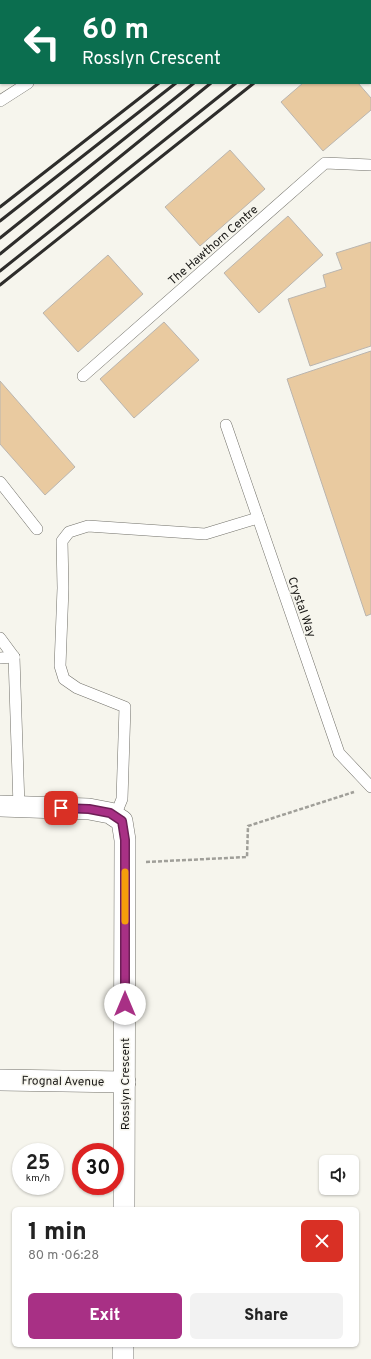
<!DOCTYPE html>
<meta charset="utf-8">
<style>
body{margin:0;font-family:Overpass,sans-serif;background:#f2f2f2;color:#222;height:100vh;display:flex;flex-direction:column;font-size:15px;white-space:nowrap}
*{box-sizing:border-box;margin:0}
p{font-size:13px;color:#767676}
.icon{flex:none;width:22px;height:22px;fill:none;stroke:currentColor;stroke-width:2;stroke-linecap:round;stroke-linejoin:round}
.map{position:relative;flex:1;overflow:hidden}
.drawer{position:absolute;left:12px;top:1207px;width:347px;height:140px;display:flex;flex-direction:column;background:#fff;border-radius:6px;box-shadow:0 1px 3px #0004}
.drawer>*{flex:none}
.guide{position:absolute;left:0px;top:0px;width:371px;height:84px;box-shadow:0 1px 3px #0004;background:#0b6e4f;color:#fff;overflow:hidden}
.fabs{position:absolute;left:319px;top:1155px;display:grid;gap:8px}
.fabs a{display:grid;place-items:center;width:40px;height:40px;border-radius:6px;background:#fff;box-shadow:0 1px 3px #0004;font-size:20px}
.speed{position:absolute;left:12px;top:1143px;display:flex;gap:8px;font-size:20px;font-weight:700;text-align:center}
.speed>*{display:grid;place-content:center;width:52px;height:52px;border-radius:50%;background:#fff;box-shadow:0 1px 3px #0004;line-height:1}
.speed small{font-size:10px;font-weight:400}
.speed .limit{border:6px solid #d22;background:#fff;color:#111}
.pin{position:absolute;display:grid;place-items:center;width:34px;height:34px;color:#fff;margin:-17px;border-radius:8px;box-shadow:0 2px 6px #0006}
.me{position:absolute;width:44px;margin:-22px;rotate:0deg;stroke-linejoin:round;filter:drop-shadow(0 0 3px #0008)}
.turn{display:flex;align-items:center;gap:14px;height:84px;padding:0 16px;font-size:18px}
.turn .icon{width:52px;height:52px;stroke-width:2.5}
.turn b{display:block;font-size:28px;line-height:34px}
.round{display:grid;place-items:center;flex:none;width:42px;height:42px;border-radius:6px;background:#f2f2f2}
.head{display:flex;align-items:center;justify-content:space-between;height:68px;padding:0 16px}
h1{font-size:24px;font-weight:800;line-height:30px}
.primary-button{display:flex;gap:8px;margin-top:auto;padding:8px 16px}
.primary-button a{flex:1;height:46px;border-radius:6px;background:#a83085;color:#fff;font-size:16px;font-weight:800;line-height:46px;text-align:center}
.primary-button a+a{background:#f2f2f2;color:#222}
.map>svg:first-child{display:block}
.building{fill:#e9caa0;stroke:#bab5af}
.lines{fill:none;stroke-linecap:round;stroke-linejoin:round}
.service-casing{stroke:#72716a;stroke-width:12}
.minor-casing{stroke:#72716a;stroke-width:22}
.path{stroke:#a09f99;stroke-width:2.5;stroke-dasharray:4 2;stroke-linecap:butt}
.service{stroke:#fff;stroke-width:11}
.minor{stroke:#fff;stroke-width:21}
.rail{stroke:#2e2d2b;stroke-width:3}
.route-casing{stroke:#6d1f56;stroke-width:10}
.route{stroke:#a83085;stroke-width:7}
.slow{stroke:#f59e0b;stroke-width:7}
.labels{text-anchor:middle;stroke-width:3;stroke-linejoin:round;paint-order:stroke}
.street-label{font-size:12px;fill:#181715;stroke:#f6f5ed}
</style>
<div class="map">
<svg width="371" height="1359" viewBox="0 0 371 1359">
<rect width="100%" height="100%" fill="#f6f5ed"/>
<g class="building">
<path d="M 32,0 L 112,0 L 110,1 L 33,1 Z"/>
<path d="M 303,83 L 358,83 L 371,98 L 371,110 L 323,151 L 281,102 Z"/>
<path d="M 230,150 L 265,189 L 200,246 L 165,207 Z"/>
<path d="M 288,216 L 323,255 L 259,313 L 224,273 Z"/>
<path d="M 371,242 L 371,346 L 310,366 L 288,299 L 326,287 L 323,275 L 342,269 L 336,253 Z"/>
<path d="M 108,255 L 143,294 L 78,352 L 43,313 Z"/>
<path d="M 164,322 L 199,360 L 134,418 L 100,379 Z"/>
<path d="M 371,351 L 371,614 L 366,616 L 287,379 Z"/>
<path d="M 0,381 L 75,467 L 45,495 L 0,444 Z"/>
</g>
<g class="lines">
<g class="service-casing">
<g id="service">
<path d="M 152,1 L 154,0"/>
<path d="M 0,31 L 1,32"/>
<path d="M 0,101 L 28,83"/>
<path d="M 83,376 L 325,163 L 371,165"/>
<path d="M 226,425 L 339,753 L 371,787"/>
<path d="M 0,482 L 37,529"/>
<path d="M 0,638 L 14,657"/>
<path d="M 14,657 L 19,806"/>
<path d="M 0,658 L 14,657"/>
<path d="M 115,816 L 122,799 L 125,707 L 77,688 L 64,679 L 60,666 L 63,588 L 62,541 L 69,532 L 88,526 L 205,534 L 258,518"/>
</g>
</g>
<g class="minor-casing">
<g id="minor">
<path d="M 0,806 L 89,809 L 110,813 L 122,821 L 125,840 L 124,1209"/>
<path d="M 0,1080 L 125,1082"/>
<path d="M 123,1345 L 123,1359"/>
</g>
</g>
<path class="path" d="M 146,862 L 247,857 L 248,826 L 354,792"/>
<use href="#service" class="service"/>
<use href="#minor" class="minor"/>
<g class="rail">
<path d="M 264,1 L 265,0"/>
<path d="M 282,1 L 283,0"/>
<path d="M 297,1 L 298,0"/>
<path d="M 313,1 L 315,0"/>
<path d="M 339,1 L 341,0"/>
<path d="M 357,1 L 359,0"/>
<path d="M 0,207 L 159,83"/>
<path d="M 0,221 L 176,83"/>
<path d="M 0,238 L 194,83"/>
<path d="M 0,254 L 211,83"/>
<path d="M 0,271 L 236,83"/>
<path d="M 0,285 L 254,83"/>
</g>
</g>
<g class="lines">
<g class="route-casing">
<path id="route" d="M 61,808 L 89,809 L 110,813 L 122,821 L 125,840 L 125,1004"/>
</g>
<use href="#route" class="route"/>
<path class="slow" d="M 125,872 L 125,921"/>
</g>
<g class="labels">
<g class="street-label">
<text transform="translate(213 245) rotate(-41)" y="4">The Hawthorn Centre</text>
<text transform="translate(302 607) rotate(71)" y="4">Crystal Way</text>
<text transform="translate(63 1081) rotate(1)" y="4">Frognal Avenue</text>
<text transform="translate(125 1084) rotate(-90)" y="4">Rosslyn Crescent</text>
</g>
</g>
</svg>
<div class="fabs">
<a><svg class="icon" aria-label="sound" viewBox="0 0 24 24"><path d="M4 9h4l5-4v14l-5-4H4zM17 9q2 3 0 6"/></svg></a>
</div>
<div class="speed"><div>25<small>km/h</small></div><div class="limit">30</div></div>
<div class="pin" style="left:61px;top:808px;background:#d93025"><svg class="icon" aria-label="arrive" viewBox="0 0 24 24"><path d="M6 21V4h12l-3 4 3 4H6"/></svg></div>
<svg class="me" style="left:125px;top:1004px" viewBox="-20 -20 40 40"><circle r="19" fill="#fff"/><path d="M0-13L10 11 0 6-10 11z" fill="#a83085"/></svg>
<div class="guide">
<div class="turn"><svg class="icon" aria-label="left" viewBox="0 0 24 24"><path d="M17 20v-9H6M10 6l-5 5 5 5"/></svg><div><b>60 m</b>Rosslyn Crescent</div></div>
</div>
<section class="drawer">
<div class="head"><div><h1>1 min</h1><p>80 m · 06:28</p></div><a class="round" style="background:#d93025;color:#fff"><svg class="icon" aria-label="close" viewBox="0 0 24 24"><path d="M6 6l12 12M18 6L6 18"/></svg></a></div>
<div class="primary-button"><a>Exit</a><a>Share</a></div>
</section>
</div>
